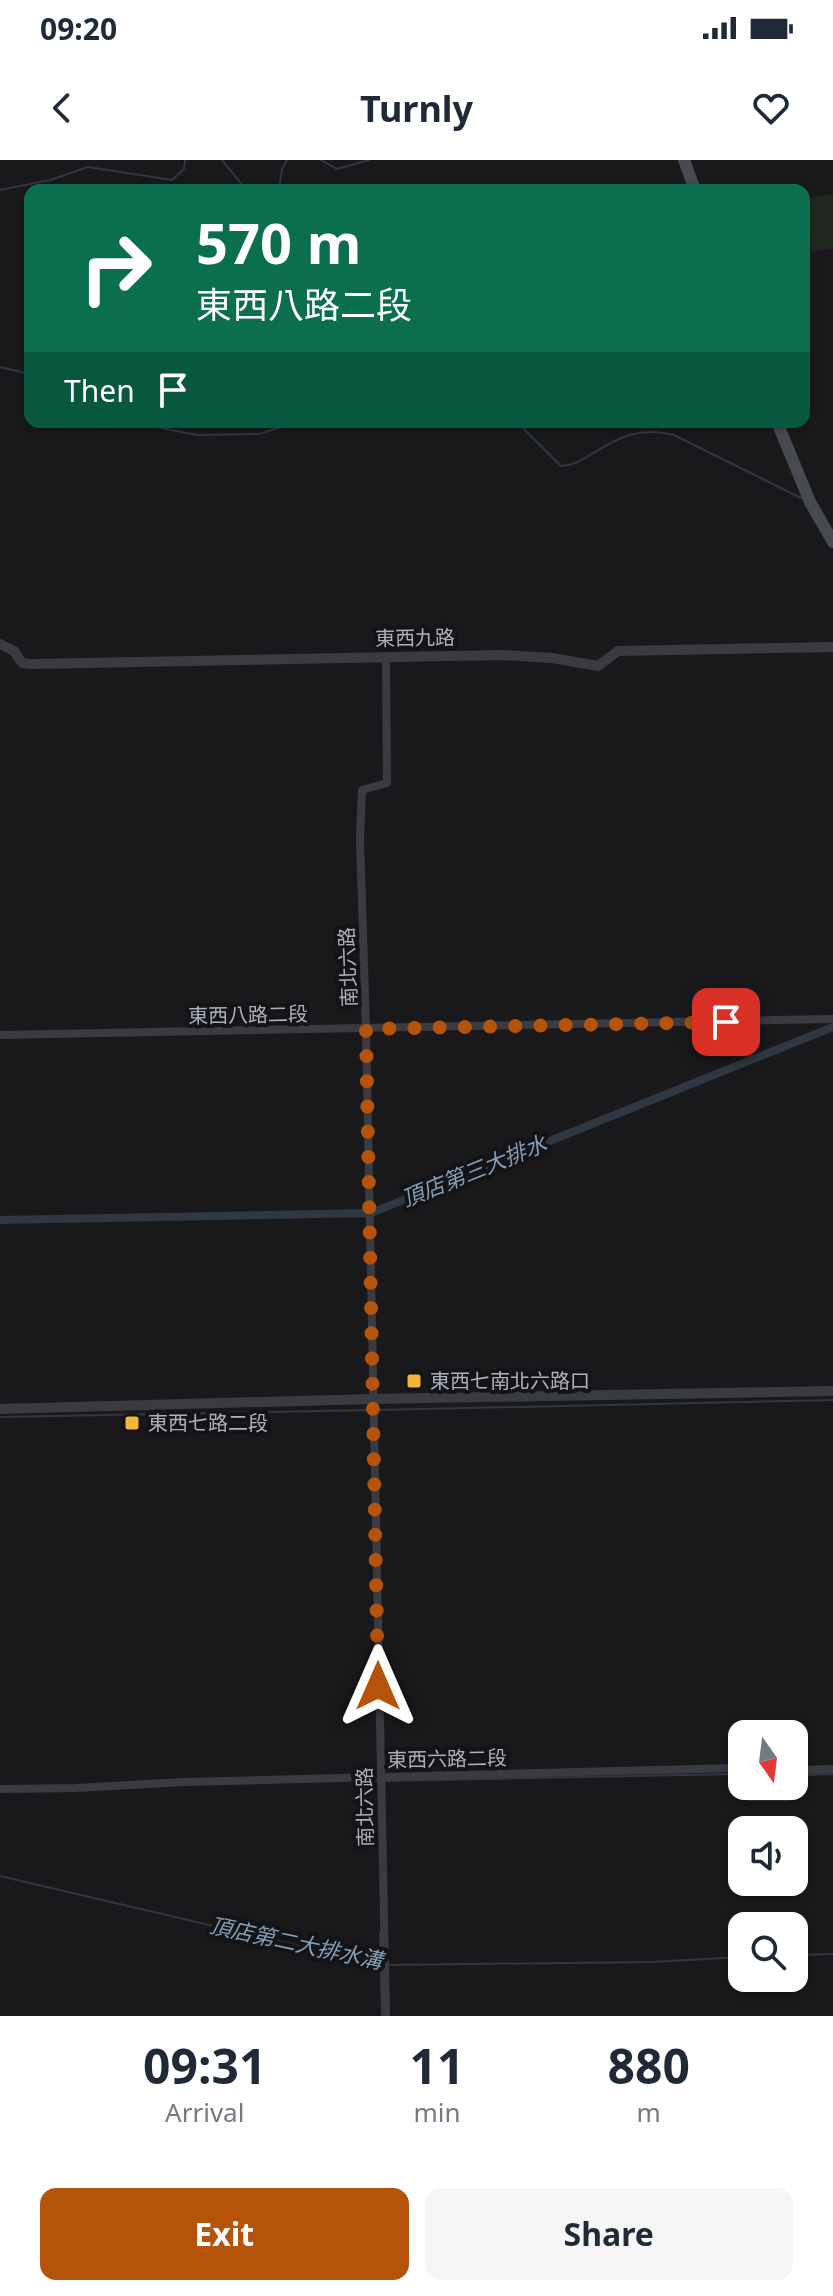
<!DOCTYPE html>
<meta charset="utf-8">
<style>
body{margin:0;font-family:"Noto Sans","Noto Sans TC",sans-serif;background:#f6f6f7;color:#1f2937;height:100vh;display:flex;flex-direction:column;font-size:30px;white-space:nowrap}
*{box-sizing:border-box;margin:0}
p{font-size:26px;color:#747a83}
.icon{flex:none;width:44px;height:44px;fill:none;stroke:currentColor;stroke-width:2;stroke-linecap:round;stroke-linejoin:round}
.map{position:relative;height:1856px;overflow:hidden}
.panel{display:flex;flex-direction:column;background:#fff;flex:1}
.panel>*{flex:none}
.guide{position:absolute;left:24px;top:24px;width:786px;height:244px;border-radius:16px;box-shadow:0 2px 6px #0004;background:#0b6e4f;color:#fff;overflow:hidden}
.needle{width:52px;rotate:166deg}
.fabs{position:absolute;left:728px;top:1560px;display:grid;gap:16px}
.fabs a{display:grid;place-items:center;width:80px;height:80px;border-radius:16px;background:#fff;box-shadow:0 2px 6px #0004;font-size:40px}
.pin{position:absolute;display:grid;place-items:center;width:68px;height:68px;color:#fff;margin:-34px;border-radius:16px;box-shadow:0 4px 12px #0006}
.me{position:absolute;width:88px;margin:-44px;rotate:0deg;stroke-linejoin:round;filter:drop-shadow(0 0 6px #0008)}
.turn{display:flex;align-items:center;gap:28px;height:168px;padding:0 40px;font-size:36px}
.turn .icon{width:104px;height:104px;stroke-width:2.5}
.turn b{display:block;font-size:56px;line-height:68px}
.then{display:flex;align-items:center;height:76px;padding:0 40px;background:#0003;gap:16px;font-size:30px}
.eta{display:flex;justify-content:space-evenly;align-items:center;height:136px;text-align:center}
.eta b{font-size:48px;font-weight:700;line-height:56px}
.button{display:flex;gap:16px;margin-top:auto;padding:16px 40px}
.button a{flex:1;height:92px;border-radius:16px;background:#b45309;color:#fff;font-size:32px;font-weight:700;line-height:92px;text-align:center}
.button a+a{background:#f6f6f7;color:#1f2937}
.status{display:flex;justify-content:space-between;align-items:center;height:56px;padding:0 40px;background:#fff;direction:ltr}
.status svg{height:22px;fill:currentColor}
header{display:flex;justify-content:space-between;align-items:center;height:104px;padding:0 40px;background:#fff;font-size:36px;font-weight:700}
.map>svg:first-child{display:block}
.green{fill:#1f2720}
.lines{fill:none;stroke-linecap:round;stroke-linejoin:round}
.stream{stroke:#2f3840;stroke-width:2}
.canal{stroke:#2f3840;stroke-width:8}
.minor{stroke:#3a3b41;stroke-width:8}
.tertiary{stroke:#3a3b41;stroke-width:10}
.secondary{stroke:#484a51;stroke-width:12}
.route{stroke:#b45309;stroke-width:14;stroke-dasharray:0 25.2}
.poi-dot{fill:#f4b639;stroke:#141417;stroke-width:3}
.labels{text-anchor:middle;stroke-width:8;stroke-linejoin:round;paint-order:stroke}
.street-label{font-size:20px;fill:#acb0bb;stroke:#141417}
.poi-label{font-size:20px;fill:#acb0bb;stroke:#141417;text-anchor:start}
.water-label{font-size:22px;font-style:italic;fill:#839eb6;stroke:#141417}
</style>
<div class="status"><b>09:20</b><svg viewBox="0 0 49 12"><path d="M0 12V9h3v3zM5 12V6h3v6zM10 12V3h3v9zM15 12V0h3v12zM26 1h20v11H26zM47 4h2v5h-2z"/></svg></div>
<header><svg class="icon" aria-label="back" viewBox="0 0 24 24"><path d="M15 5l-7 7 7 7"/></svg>Turnly<svg class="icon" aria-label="heart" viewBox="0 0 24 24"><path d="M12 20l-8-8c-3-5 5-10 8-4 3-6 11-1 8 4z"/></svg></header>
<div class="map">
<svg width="833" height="1856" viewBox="0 0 833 1856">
<rect width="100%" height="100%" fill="#19191c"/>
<path class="green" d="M 833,34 L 833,88 L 804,93 L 804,38 Z"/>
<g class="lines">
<g class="stream">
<path d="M 222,0 L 246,30"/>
<path d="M 321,0 L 337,9 L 369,0"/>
<path d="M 0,30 L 50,20 L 88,7 L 172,20 L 184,9 L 185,0"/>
<path d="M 276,30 L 279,29 L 282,9 L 287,0"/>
<path d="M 0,207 L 30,214"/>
<path d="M 143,262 L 146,265 L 197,275 L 259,274 L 297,262"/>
<path d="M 517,262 L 561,306 C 572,306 580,301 590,295 C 620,277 638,266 674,275 L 801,338"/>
<path d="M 377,1250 L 833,1240"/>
<path d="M 0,1257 L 371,1250"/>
<path d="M 384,1621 L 733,1614 L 742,1633"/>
<path d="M 793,1637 L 803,1615 L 833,1614"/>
<path d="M 0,1716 L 380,1805"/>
<path d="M 380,1773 L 382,1856"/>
<path d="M 794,1795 L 833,1794"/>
<path d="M 387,1805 L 651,1802 L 742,1797"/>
</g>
<path class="canal" d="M 0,1060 L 371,1053 L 833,867"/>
<g class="minor">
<path d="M 386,496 L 387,623 L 362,630 L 360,680 L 366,869 L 386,1856"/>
<path d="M 0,875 L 833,859"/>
<path d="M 794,1623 L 801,1610 L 833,1609"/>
<path d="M 744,1626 L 748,1637 L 789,1637 L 793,1626"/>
<path d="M 0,1629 L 77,1628 L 183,1622 L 737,1608 L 742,1621"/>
</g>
<g class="tertiary">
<path d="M 0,484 L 14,491 L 22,503 L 32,504 L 503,495 L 552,498 L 598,506 L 618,491 L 833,487"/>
<path d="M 0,1249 L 372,1239 L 833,1231"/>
</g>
<g class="secondary">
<path d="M 684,0 L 695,30"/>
<path d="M 777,262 L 810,342 L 833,382"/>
</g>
</g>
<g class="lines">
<path class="route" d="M 378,1526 L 366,869 L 726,862"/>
</g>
<g class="poi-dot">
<rect x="406" y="1213" width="16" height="16" rx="4"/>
<rect x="124" y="1255" width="16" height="16" rx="4"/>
</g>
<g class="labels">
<g class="street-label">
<text transform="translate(415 478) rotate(-1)" y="7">東西九路</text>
<text transform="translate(348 807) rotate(-92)" y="7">南北六路</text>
<text transform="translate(248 855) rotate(-1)" y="7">東西八路二段</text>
<text transform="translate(447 1599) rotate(-1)" y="7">東西六路二段</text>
<text transform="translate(365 1647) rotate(-91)" y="7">南北六路</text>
</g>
<g class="poi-label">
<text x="430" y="1228">東西七南北六路口</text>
<text x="148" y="1270">東西七路二段</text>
</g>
<g class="water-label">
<text transform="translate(474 1011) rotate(-22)" y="8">頂店第三大排水</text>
<text transform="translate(296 1783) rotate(12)" y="8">頂店第二大排水溝</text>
</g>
</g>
</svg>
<div class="fabs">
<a><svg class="needle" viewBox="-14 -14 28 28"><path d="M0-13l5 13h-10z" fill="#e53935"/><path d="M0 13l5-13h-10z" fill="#747a83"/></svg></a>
<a><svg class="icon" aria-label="sound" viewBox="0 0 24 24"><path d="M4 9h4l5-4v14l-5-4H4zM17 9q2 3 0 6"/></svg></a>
<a><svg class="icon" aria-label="search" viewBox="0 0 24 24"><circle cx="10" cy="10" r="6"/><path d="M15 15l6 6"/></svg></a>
</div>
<div class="pin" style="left:726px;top:862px;background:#d93025"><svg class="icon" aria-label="arrive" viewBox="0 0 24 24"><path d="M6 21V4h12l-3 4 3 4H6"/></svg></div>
<svg class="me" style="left:378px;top:1526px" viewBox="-20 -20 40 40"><path d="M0-17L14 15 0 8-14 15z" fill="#b45309" stroke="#fff" stroke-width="4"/></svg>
<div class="guide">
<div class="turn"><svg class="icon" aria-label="right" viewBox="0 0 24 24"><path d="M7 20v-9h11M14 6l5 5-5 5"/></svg><div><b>570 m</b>東西八路二段</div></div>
<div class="then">Then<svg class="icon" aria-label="arrive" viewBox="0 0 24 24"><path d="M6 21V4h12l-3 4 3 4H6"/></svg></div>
</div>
</div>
<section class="panel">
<div class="eta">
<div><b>09:31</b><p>Arrival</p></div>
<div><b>11</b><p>min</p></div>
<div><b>880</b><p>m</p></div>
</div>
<div class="button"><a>Exit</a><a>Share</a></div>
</section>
